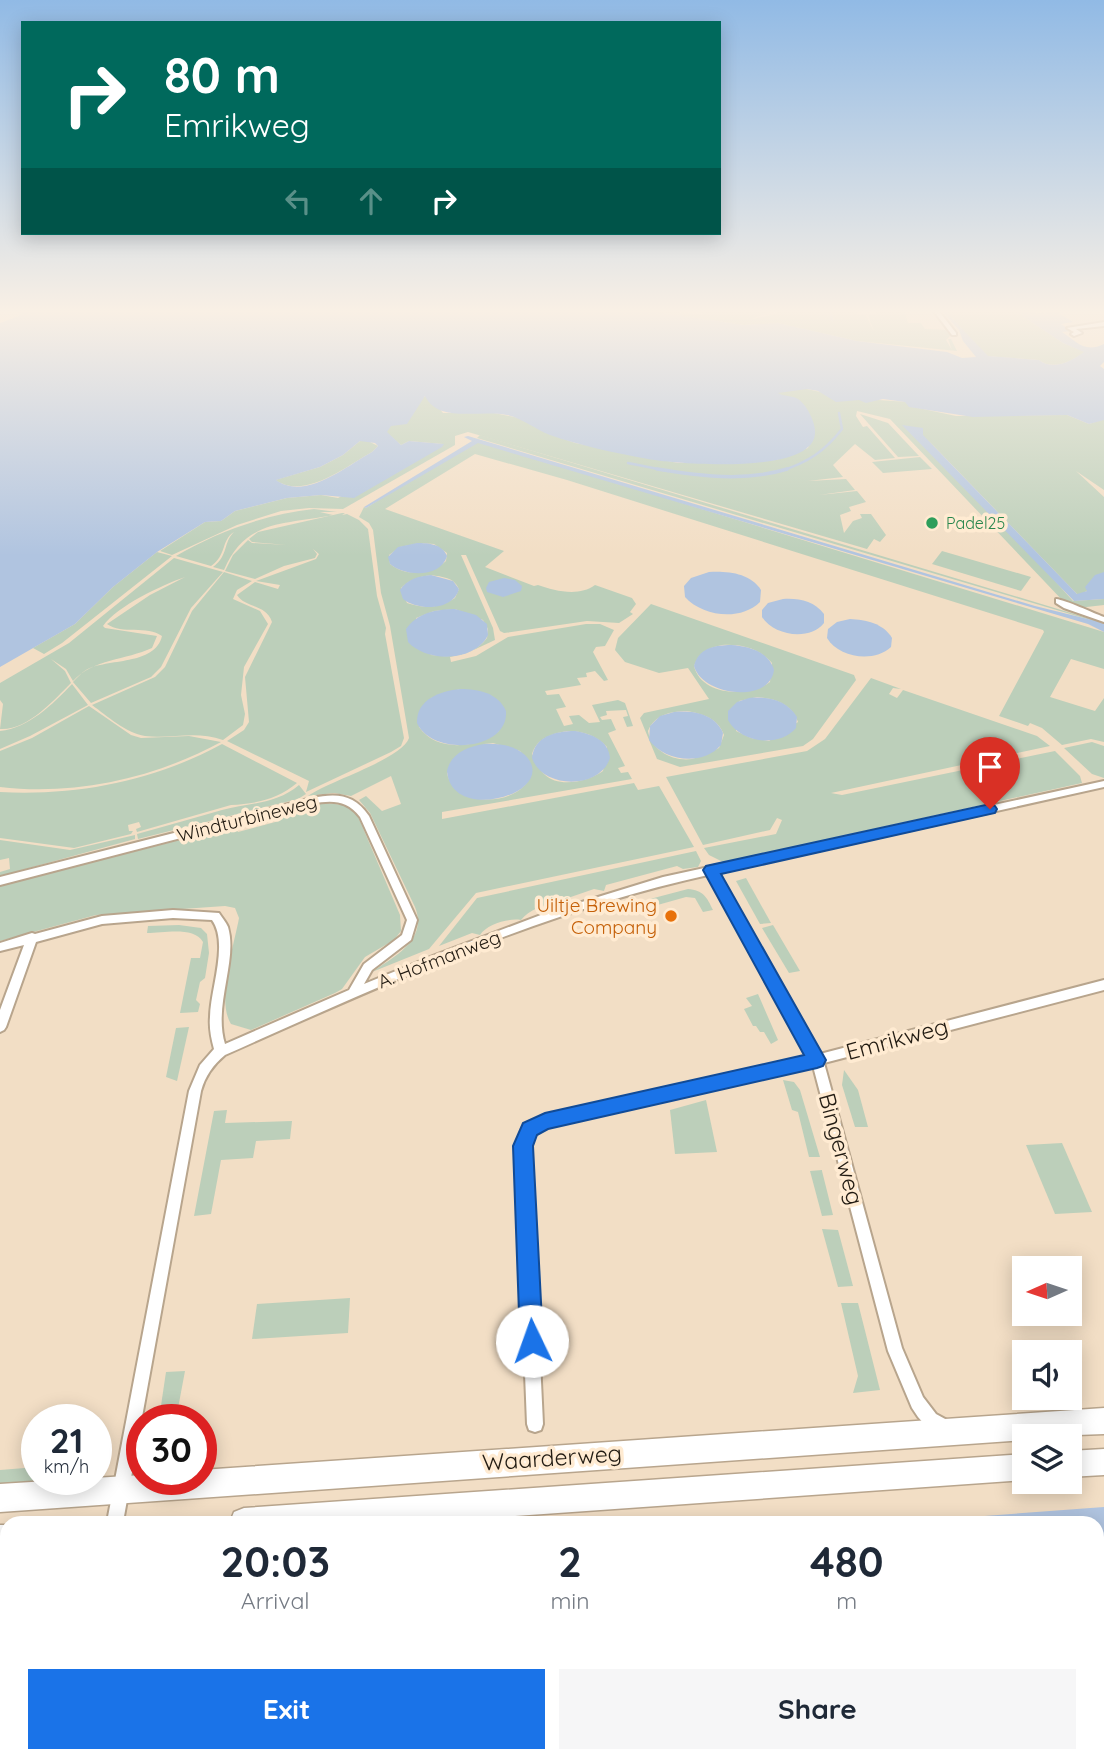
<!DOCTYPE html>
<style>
body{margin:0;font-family:Quicksand,sans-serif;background:#f6f6f7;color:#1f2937;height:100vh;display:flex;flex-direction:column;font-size:26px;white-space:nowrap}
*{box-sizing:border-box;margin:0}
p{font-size:23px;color:#747a83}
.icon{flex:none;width:38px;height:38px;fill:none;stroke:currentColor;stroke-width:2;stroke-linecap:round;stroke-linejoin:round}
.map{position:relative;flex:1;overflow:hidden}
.sheet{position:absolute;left:0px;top:1516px;width:1104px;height:247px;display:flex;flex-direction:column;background:#fff;border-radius:21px 21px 0 0;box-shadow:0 4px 18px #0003}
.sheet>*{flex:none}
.guide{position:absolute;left:21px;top:21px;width:700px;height:214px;border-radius:0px;box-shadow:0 4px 18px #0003;background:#00695c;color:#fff;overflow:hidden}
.needle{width:46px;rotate:267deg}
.buttons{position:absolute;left:1012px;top:1256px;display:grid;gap:14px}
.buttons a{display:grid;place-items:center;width:70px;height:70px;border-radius:0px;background:#fff;box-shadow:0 4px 18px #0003;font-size:35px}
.speed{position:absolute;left:21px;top:1404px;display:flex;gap:14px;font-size:35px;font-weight:700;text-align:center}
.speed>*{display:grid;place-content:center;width:91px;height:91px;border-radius:50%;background:#fff;box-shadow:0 4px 18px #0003;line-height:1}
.speed small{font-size:18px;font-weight:400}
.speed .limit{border:10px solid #d22;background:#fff;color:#111}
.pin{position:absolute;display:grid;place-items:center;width:60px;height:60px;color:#fff;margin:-72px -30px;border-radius:50% 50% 50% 0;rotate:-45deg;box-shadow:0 0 7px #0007}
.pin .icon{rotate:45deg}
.me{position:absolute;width:77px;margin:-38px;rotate:357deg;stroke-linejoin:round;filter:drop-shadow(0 0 5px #0008)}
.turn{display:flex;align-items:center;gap:24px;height:147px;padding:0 28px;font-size:32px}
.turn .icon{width:91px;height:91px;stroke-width:2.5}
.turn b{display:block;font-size:49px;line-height:60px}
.lanes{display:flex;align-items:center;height:66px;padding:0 28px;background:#0003;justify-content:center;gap:35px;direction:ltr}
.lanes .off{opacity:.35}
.eta{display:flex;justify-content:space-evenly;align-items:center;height:119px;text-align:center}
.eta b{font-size:42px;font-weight:700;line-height:49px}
.button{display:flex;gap:14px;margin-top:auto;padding:14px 28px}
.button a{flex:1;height:80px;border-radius:0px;background:#1a73e8;color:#fff;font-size:28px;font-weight:700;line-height:80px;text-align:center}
.button a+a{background:#f6f6f7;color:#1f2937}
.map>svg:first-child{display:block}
.green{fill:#bccfba;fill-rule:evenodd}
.water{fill:#b0c4e0;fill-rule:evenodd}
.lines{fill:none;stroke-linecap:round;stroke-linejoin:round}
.stream-far1{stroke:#b0c4e0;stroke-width:2.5}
.stream{stroke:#b0c4e0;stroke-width:3.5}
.street-casing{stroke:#b8a58d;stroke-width:4}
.primary-casing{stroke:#b8a58d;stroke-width:3}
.street{fill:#fff;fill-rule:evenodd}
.primary{fill:#fff;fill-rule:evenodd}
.route{fill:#1a73e8;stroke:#114b97;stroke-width:2}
.leisure-dot{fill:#2e9e5b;stroke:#ffebd2;stroke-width:2.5}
.food-dot{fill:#e8710a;stroke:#ffebd2;stroke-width:2.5}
.labels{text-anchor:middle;stroke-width:7;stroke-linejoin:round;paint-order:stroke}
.far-leisure-label{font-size:16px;fill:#27864d;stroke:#ffebd2;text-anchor:start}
.street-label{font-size:19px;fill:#221b12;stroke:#ffebd2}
.food-label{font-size:19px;fill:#c56008;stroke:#ffebd2;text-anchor:end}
.near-street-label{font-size:23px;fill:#221b12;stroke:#ffebd2}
</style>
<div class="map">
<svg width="1104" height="1761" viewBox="0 0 1104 1761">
<rect width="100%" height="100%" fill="#f2dec5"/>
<g class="green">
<path d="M 642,310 L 703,314 L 696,310 L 774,310 L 752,319 L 777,314 L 777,310 L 855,310 L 858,315 L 866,315 L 874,332 L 868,315 L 877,313 L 876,310 L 904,310 L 908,323 L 921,323 L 925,329 L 950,330 L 952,334 L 946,340 L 952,350 L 948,339 L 951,339 L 957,351 L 857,341 L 778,323 L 744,325 Z"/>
<path d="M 944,310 L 1013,310 L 1063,343 L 1085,352 C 1072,361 1053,371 1039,360 L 987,356 Z"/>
<path d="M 788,388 L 807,389 L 847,398 L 909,402 L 909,406 L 956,416 L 1067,415 L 1089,424 L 1104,419 L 1104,490 L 1076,471 L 1104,497 L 1104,579 L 1079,596 L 927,439 L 1073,601 L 1104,599 L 1104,605 L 1078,608 L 1064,602 L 890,419 L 857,411 L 856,416 L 863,427 L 867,426 L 895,458 L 875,460 L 855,444 L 833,465 L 843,477 L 808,481 L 846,479 L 855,490 L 819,495 L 857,491 L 866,502 L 849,507 L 851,511 L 840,515 L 844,533 L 853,521 L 862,518 L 860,514 L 871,514 L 886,535 L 880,542 L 874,539 L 867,549 L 468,432 L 455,436 L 455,445 L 343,509 L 309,508 L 281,511 L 237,525 L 172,555 L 160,551 L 205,522 L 221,521 L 235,511 L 287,498 L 321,495 L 338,498 L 443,444 L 409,441 L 401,445 L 386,432 L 390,425 L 428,394 L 443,413 L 494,413 L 519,418 L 550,434 L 575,443 L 678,463 L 776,460 L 808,448 L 815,431 L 804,409 L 777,393 Z"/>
<path d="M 860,414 L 888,423 L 919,456 L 898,457 Z"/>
<path d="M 480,435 L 1048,606 L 1104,623 L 1104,624 L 477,438 Z"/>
<path d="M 476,440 L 1104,632 L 1104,669 L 1071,659 L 1050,697 L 1095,711 L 1104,698 L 1104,742 L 1091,739 L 1062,745 L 1042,728 L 1030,723 L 1028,726 L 999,716 L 1044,632 L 1043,630 L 567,480 L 475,454 L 385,509 L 504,551 L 485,567 L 534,586 L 538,585 C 555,591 579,597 595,585 L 632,598 L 636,604 L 630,612 L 633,614 L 619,623 L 587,621 L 504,633 L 500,631 L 466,555 L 461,555 L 493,628 L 495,640 L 467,653 L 450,657 L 451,662 L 476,656 L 508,637 L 586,624 L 600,624 L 614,630 L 605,646 L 596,647 L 593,652 L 608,680 L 604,681 L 595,671 L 586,673 L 587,677 L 577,678 L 581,685 L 545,691 L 547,695 L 559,694 L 566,707 L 556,709 L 564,726 L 573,724 L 569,716 L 579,715 L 589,723 L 600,722 L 592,705 L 618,700 L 625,703 L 633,726 L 627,727 L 623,717 L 628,716 L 626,710 L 606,711 L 607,715 L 600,717 L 602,720 L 611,719 L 616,730 L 608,733 L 625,766 L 618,768 L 621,773 L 628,772 L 632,779 L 442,812 L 442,819 L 634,783 L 638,790 L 659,786 L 694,847 L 476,893 L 429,949 L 372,972 C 395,956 428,940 415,907 L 370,813 L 359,800 L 366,796 L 382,811 L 401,804 L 391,776 L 351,796 L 334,793 L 308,796 C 329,781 402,759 409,738 L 390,626 L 381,593 L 373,530 L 369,523 L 359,517 L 364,507 L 366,508 ZM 420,543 L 434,544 L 447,553 L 446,561 C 431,575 405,577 390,564 L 389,555 L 400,547 ZM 431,575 C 442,577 454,577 459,589 L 455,598 C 440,608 424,609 407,603 L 401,588 C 410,579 419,577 431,575 ZM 455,609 L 483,620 L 488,629 L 487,638 C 474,656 451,658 431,655 L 416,618 L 434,611 ZM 460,689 L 492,696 L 499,731 C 477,748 437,753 419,727 L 431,698 ZM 567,731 C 583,731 596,735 607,747 L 603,771 C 589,781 559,789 544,774 C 539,769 536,760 532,754 C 537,738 551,734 567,731 ZM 493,743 L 520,751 L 532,769 C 528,807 454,811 447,773 L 484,744 Z"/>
<path d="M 360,441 L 368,441 L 378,446 L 372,452 C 345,467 305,500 275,480 L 320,467 L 343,455 Z"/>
<path d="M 920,457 L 932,469 L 883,473 L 872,462 Z"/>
<path d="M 314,509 L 337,512 L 320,512 L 333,515 C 286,525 246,518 224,570 L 213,567 C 229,555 223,542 234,532 C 221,540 227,555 211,566 L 176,556 C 217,532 266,514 314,509 Z"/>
<path d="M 342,513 L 345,513 L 342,515 L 347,514 L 359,520 L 368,529 L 377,596 L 386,628 L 385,634 L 404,738 L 401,746 L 391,752 L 306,792 L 309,781 L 227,741 L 244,730 L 249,722 L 245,677 L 272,622 C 266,604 245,608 237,595 L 255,582 L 278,589 L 280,585 L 256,581 L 316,559 L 319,554 L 313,549 L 317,554 L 315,558 L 284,566 L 255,579 L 225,571 L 233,555 L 248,540 L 252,543 L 287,545 L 252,542 L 249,539 L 258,532 Z"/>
<path d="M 942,551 L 1031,577 L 1021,591 L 932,564 Z"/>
<path d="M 157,552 L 172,556 L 62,643 L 44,654 L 33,648 L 75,624 L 113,587 Z"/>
<path d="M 174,558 L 223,572 L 191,608 L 161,667 L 151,677 L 91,703 L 73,682 C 77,678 81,673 86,670 C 107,658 155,666 162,636 C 147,625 122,635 107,624 L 150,595 L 185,577 C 162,585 117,606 103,626 L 105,628 L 157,636 L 152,648 C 126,660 93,659 73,681 L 66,669 L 51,659 L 65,671 L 71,683 C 54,700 27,731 0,729 L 3,704 L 0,700 L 0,683 L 69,643 Z"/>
<path d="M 224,572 L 252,581 L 237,590 L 233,599 L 260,611 L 268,624 L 244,667 L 241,695 L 245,714 L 243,725 L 223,740 C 196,730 172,739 145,736 C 126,733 107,716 92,705 L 155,677 L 165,667 L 192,611 Z"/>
<path d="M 651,604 L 854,675 L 856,680 L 813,739 L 803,746 L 680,767 L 657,759 L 640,718 L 644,713 L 709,699 L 688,668 L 659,673 L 625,662 L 615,650 L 618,638 ZM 722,645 C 741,644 759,648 772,663 L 770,682 C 749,698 701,696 694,666 C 699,652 708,648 722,645 ZM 757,697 C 774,698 793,704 798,722 L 769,741 L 751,738 L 736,731 L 739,701 ZM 687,711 C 703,714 718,718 724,735 L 719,748 C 710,752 701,757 692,759 C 673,762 651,750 648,731 C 654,715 671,711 687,711 Z"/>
<path d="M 871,678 L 901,689 L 893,688 L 889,694 L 897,698 L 903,690 L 1037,736 L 1050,746 L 831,793 L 842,795 L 1055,751 L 1080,776 L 1082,783 L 723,862 L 709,855 L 704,848 L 776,834 L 782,820 L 777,818 L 770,830 L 703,845 L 666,777 L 807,751 L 825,739 Z"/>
<path d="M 72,684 L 88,705 L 30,736 L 0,749 L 0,731 C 29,728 53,704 72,684 Z"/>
<path d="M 89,706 L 131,735 L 141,738 L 189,736 L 221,742 C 155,778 75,796 0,787 L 0,751 L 32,738 Z"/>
<path d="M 1092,742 L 1104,746 L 1104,778 L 1092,774 L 1064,748 Z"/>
<path d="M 222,744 L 297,783 C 278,799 256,804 231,805 L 137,832 L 136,829 L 141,827 L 139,822 L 128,825 L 129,831 L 133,831 L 131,834 L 74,848 L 0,838 L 0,792 C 78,796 154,781 222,744 Z"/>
<path d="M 299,785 L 306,794 L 298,799 L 138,839 L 137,834 C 166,826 194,818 222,810 C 249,803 277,804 299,785 Z"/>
<path d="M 325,803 L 344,805 L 357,814 L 400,915 L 401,931 L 394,940 L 365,957 L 342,989 L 335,993 L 251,1030 L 231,1024 C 216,1000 234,946 239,918 L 235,908 L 225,906 L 96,915 L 0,941 L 0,886 L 234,826 L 238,832 L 279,821 L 278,815 Z"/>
<path d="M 135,835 L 135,839 L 0,876 L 0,872 L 10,869 L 9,858 L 0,860 L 0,840 L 70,850 Z"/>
<path d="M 696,851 L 701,861 L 698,867 L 683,869 L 677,866 L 606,885 L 604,891 L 594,889 L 565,899 L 564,904 C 550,901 530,909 521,920 C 508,918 487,924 480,935 L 472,933 L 439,946 L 477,898 Z"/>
<path d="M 746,878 L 771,923 L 760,924 L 736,881 Z"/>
<path d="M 688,889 C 703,890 707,897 713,910 L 703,912 L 695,898 L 686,897 L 654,906 L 650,899 Z"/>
<path d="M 179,925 L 201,928 L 207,934 L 209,953 L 205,978 L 200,982 L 196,1000 L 200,1004 L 198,1012 L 180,1013 L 191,958 L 200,958 L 203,942 C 194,926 164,933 147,933 L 148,926 Z"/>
<path d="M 773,925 L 800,971 L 789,973 L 762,928 Z"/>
<path d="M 758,994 L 778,1040 L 771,1044 L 764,1032 L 760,1032 L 756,1026 L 753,1026 L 744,1009 L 752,1006 L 746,998 Z"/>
<path d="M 189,1027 L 177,1081 L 166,1077 L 176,1028 Z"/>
<path d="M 844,1070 L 858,1090 L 868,1127 L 855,1127 L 842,1085 Z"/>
<path d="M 783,1080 L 794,1082 L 800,1090 L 820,1157 L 809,1157 L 798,1112 L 792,1110 Z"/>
<path d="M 706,1100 L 717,1152 L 675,1154 L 670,1110 Z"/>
<path d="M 227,1110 L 225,1123 L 292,1121 L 290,1139 L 256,1141 L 253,1158 L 221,1160 L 211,1214 L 194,1216 L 214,1111 Z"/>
<path d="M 1062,1143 L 1092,1212 L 1055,1214 L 1026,1145 Z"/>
<path d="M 822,1170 L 822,1171 L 833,1215 L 822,1216 L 810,1171 Z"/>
<path d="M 822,1229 L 838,1230 L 853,1286 L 838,1287 Z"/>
<path d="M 350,1298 L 348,1333 L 252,1339 L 257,1304 Z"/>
<path d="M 841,1303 L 858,1303 L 880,1390 L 853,1393 L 858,1376 Z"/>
<path d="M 185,1371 L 176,1419 L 159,1419 L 166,1372 Z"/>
<path d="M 37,1467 L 37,1479 L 62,1479 L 60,1484 L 0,1491 L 0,1470 Z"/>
</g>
<g class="water">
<path d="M 20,310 L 642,310 L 744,325 L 778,323 L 857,341 L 947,352 L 962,358 L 976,357 L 963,341 L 959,330 L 942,311 L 944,310 L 988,356 L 1039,360 C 1053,371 1072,361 1084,352 L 1063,343 L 1013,310 L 1032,310 L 1037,313 L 1078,310 L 1059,313 L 1073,322 L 1061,324 L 1071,331 L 1062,332 C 1075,340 1084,354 1104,344 L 1104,362 L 1100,366 L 1104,369 L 1104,420 L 1089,424 L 1067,415 L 973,417 L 909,407 L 905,402 L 883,399 L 866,403 L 859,400 L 836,402 L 818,391 L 807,389 L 778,393 C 784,397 792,395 798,399 C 806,404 815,421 815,431 C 818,476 676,464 648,459 C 616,453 581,446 550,435 C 535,429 522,418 507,415 C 479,409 439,424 425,396 L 407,424 L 391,426 L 387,432 L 401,445 L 409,441 L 444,444 L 442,447 L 354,498 L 321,495 L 287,498 L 235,511 L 221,521 L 205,522 L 157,552 L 113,587 L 75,624 L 0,667 L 0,323 L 19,316 ZM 360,441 L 375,443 L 378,446 L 372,452 C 345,467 305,501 276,480 L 320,467 L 343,455 Z"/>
<path d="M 902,425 L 923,428 L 923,435 L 1077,594 L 1087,591 L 1085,587 L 1095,575 L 1104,572 L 1104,599 L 1074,601 Z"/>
<path d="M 468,436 L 1035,606 L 1096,621 L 1104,624 L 1104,632 L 1088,624 L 478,443 L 366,508 L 364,507 L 472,441 L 464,437 Z"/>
<path d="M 417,543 C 429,543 442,544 447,556 C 441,578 405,577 390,564 L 388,557 L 398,547 Z"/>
<path d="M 709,572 C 728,571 750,573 761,590 L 760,602 C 741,621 703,617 685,597 L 684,586 L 691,578 Z"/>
<path d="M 431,575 L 453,581 L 459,589 C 453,611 418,611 403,599 L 400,590 C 407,579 419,576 431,575 Z"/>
<path d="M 504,578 L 515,580 L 522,586 L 521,591 L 503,597 L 487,592 L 486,588 L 489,582 Z"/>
<path d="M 783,599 C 799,598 814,601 824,614 L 824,623 C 810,641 774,636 762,617 L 762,610 L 768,603 Z"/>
<path d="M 455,609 L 476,615 L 487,624 L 488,635 C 475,662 427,663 408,642 L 406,629 C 417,613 436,609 455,609 Z"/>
<path d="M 850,619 C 866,620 883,623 892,638 L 891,647 C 874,663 839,658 827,638 L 828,629 L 837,622 Z"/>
<path d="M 731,645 C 749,646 769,652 774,670 C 770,704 702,696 694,666 C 698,648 715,645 731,645 Z"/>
<path d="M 460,689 C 479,689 498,693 506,711 C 509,751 432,757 417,723 C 416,699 441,691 460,689 Z"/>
<path d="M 749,698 C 768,696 787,700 797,717 L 796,728 C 779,748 740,743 728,720 L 728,711 L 737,702 Z"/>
<path d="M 674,712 C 693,710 715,714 723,733 L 721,745 C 703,766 665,762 649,740 L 650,726 L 660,716 Z"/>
<path d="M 575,731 C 592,734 608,740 610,758 C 600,790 542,789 532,758 C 534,736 556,731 575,731 Z"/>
<path d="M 484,744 C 498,743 514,745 525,755 C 562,792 451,826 447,771 C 451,753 467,747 484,744 Z"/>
<path d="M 1104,1507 L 1104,1537 L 1097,1537 L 1097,1522 L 904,1522 Z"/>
</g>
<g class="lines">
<g class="stream-far1">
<path d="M 830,310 L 832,320"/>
<path d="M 628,463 L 668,471"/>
<path d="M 781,471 C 808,462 824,452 842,429 L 839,413"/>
</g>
<path class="stream" d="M 657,469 C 700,476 745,482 787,469"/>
<g class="street-casing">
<g id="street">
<path d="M 933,310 L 938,310 L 956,333 L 956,335 L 952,335 Z"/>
<path d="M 1104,322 L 1104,326 L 1076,329 L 1082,333 L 1074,336 L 1071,334 L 1074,332 L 1067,328 Z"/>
<path d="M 1056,599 C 1066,600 1093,613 1104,617 L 1104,622 L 1064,608 L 1056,603 Z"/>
<path d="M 1104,781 L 1104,787 L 718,873 L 820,1054 L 1104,980 L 1104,990 L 824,1063 L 902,1348 L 923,1397 L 936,1414 L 947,1420 L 949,1426 L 947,1432 L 941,1434 L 925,1425 L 918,1417 L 912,1408 L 888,1351 L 813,1066 L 547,1126 L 535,1133 L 530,1146 L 543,1424 L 541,1430 L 535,1432 L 529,1430 L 527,1424 L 516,1146 L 525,1125 L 545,1115 L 809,1057 L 708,875 C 540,912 382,985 225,1055 C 213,1065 205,1076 201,1091 L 123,1522 L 107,1522 L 189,1091 L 200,1065 L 214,1049 C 211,1038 209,1028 210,1017 C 210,990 229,943 212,920 L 173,918 L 102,924 L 36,942 L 6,1027 L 4,1030 L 0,1032 L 0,1010 L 24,945 L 0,951 L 0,943 L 32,933 L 35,934 L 102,916 L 173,910 L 219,913 C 222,918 226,922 228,927 C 238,961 213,1005 225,1044 L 349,990 L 364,964 L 402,935 L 407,920 L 360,817 C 347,800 331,800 312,804 L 0,885 L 0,877 L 312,798 C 337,793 354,794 369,816 L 417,920 L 411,940 L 372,970 L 364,984 L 435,955 L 546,913 L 663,877 Z"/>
<path d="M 7,1682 L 7,1700 L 0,1701 L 0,1683 Z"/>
<path d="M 89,1755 L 107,1755 L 106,1761 L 88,1761 Z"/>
<path d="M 314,1755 L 332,1755 L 331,1761 L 313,1761 Z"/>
<path d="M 873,1755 L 891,1755 L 892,1761 L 874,1761 Z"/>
</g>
</g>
<g class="primary-casing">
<g id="primary">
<path d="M 1104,1408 L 1104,1434 L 1024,1437 L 1024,1440 L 0,1512 L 0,1484 L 142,1475 L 142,1479 L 201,1479 L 201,1470 Z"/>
<path d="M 1104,1449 L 1104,1475 L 1069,1477 L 1069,1451 Z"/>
<path d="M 1024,1454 L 1024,1480 L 432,1522 L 230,1522 L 234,1512 L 244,1508 Z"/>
<rect x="0" y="1525" width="7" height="28"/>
</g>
</g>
<use href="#street" class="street"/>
<use href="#primary" class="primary"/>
</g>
<linearGradient id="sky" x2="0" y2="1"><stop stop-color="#91bae5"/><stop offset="0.56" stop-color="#f9f0e5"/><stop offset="1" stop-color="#f9f0e5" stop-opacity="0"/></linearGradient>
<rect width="1104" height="556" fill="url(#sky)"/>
<path class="route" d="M 990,804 L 995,806 L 997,809 L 995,813 L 721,874 L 826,1060 L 823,1066 L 817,1068 L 548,1129 L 537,1135 L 533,1146 L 543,1341 L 540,1349 L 532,1352 L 524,1349 L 520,1341 L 513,1146 L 523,1123 L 545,1113 L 804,1055 L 703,870 L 706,866 Z"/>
<circle class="leisure-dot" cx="932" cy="523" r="7"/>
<circle class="food-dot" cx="671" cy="916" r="7"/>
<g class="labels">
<g class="far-leisure-label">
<text x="946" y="529">Padel25</text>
</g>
<g class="street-label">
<text transform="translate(247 818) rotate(-14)" y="7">Windturbineweg</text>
<text transform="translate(439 959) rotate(-21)" y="7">A. Hofmanweg</text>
</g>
<g class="food-label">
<text x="657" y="912">Uiltje Brewing<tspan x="657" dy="22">Company</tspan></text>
</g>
<g class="near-street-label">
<text transform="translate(897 1039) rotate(-15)" y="8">Emrikweg</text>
<text transform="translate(841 1149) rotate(75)" y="8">Bingerweg</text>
<text transform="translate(552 1458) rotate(-4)" y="8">Waarderweg</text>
</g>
</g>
</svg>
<div class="buttons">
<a><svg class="needle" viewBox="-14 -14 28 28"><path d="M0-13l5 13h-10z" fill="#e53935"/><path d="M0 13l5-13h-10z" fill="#747a83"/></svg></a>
<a><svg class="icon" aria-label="sound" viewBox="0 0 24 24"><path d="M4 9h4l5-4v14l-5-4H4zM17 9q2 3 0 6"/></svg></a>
<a><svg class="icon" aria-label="layers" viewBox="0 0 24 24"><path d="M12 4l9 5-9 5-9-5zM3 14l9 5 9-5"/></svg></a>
</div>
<div class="speed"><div>21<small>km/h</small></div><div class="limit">30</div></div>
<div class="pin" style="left:990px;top:809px;background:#d93025"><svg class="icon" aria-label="arrive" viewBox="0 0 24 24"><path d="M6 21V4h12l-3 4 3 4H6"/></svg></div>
<svg class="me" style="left:532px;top:1341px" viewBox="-20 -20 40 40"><circle r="19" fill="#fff"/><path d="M0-13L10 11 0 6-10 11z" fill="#1a73e8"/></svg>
<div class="guide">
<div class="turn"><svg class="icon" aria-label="right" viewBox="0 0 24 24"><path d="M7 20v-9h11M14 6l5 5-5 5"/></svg><div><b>80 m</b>Emrikweg</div></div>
<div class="lanes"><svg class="icon off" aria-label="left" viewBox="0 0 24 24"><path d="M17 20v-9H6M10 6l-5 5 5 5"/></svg><svg class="icon off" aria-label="ahead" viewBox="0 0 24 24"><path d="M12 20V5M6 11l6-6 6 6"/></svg><svg class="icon" aria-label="right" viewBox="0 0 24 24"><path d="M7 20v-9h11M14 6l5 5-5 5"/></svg></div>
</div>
<section class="sheet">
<div class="eta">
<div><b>20:03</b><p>Arrival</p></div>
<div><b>2</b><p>min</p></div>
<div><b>480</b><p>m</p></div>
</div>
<div class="button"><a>Exit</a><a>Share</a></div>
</section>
</div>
